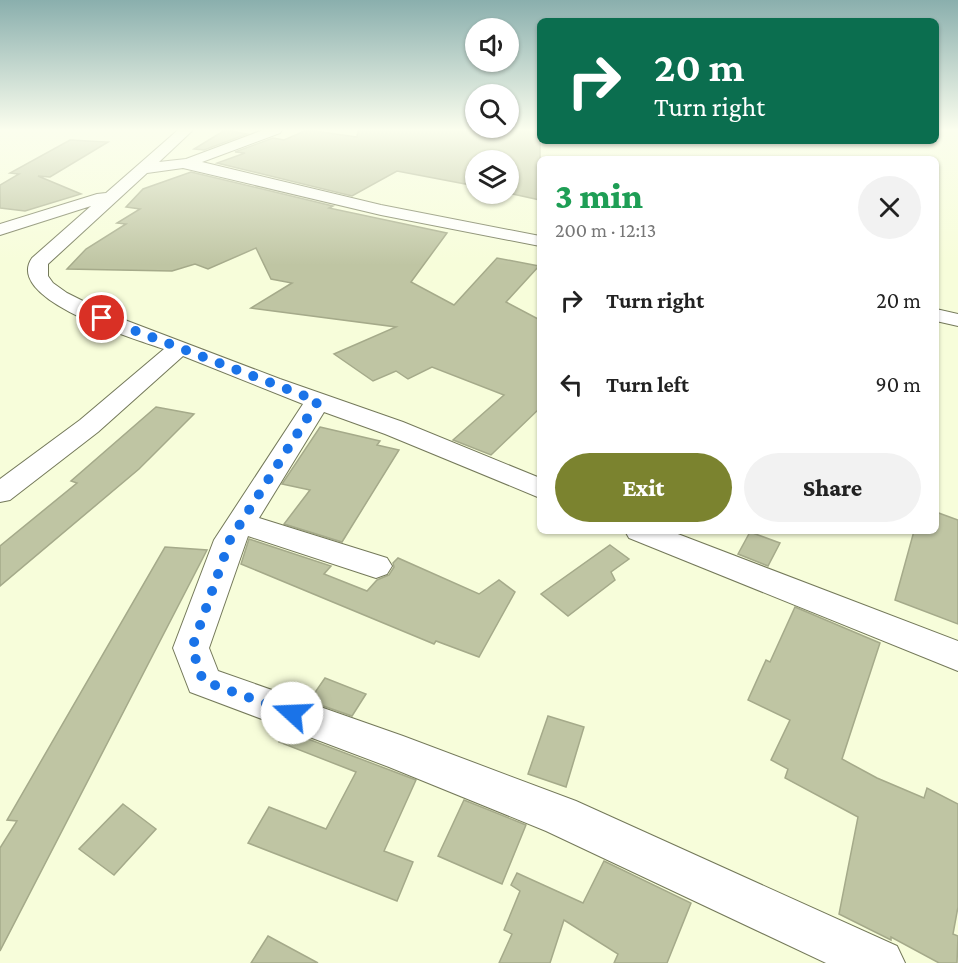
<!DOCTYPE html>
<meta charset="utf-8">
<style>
body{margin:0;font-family:"Crimson Pro",serif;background:#f2f2f2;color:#222;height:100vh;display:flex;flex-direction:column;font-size:22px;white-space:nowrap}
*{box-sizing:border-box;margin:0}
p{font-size:20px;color:#767676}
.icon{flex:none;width:33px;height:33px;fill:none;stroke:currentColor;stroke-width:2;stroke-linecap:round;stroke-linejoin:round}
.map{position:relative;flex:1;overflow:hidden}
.side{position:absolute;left:537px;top:156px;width:402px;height:378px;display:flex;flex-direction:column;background:#fff;border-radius:9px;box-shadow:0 2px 4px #0004}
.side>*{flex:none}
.top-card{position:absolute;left:537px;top:18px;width:402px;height:126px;border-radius:9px;box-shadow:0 2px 4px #0004;background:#0b6e4f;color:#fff;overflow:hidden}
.tools{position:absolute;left:465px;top:18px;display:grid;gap:12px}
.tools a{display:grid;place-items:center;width:54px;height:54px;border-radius:50%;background:#fff;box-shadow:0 2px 4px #0004;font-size:30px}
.pin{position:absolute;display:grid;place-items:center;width:51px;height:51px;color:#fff;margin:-26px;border:3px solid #fff;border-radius:50%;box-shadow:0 2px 6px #0007}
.me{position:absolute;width:66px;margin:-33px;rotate:290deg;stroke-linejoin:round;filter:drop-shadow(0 0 4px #0008)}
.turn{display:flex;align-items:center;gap:21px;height:126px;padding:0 18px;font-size:27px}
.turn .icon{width:78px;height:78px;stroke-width:2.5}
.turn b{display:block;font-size:42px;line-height:51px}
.round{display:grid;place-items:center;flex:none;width:63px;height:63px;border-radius:32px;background:#f2f2f2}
.overview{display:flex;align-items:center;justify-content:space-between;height:102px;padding:0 18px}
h1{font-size:36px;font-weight:800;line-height:45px;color:#1e9e55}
.cta{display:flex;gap:12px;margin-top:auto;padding:12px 18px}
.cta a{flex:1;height:69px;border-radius:36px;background:#7b832f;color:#fff;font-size:24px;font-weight:800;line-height:69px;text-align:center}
.cta a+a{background:#f2f2f2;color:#222}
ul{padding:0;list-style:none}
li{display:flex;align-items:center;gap:18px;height:84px;padding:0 18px}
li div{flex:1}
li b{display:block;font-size:22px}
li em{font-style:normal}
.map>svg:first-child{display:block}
.building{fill:#bfc5a3;stroke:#a5aa8a;stroke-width:1.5}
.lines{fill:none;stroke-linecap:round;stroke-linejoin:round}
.minor-casing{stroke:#74795a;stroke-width:2}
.minor{fill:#fff;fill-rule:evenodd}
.route{stroke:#1a73e8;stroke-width:10;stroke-dasharray:0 18}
</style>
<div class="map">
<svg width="958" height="963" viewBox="0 0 958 963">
<rect width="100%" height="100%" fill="#f7fdda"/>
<g class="building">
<path d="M 225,130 L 247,134 L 204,150 L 194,149 Z"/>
<path d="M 307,130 L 357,137 L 358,130 L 540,130 L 540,200 L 508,193 L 508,160 L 476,160 L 476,186 L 397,171 L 352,196 L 217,163 L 245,153 L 235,152 L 273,138 L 284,140 Z"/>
<path d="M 70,140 L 108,142 L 50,177 L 38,176 L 81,194 L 25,211 L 0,208 L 0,185 L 19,174 L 10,173 Z"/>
<path d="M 191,172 L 333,206 L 329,208 L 447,233 L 411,282 L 454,305 L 497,258 L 539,266 L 506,302 L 540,320 L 540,408 L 491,455 L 453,440 L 504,395 L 432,367 L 408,379 L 396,371 L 373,381 L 334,354 L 396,327 L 251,308 L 292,283 L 271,279 L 256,248 L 208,269 L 195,264 L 172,271 L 67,269 L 86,249 L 126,224 L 117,223 L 140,209 L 126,207 L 143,189 Z"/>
<path d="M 156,407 L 194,414 L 139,469 L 0,586 L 0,546 L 77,483 L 71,481 Z"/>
<path d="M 320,427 L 380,441 L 377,445 L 399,450 L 342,542 L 284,524 L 310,490 L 282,484 Z"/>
<path d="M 936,512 L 958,520 L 958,624 L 895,600 L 914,531 L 936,531 Z"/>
<path d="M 750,532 L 780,543 L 768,566 L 738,554 Z"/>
<path d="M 249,539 L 331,566 L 324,574 L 367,591 L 377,580 L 389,575 L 394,567 L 393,563 L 398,558 L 479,594 L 499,580 L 515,592 L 479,657 L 436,641 L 434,644 L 241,564 Z"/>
<path d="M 610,545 L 629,559 L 611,572 L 615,580 L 568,616 L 541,594 Z"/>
<path d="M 165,547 L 207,550 L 0,951 L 0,848 L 17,821 L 7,820 Z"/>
<path d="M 795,607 L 880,643 L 842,759 L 877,778 L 924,798 L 927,788 L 958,804 L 958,907 L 953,934 L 958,936 L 957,963 L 939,963 L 891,937 L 891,940 L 839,914 L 858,817 L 785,778 L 788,769 L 771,760 L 790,720 L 748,700 L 766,660 L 770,662 Z"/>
<path d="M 325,678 L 366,694 L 352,716 L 309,701 Z"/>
<path d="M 548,716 L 584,727 L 566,787 L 528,774 Z"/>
<path d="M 287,731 L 416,780 L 384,851 L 413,862 L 397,901 L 248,843 L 269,807 L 326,829 L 356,772 L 279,742 Z"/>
<path d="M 464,800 L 526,825 L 502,884 L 438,856 Z"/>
<path d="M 123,804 L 156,829 L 114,875 L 79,849 Z"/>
<path d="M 604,861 L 691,903 L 667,963 L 614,963 L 618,954 L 564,920 L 550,963 L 499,963 L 512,934 L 504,930 L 520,891 L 511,885 L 517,873 L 583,903 Z"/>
<path d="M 268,936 L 318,963 L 251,963 Z"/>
</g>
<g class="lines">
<g class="minor-casing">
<g id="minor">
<path d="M 178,130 L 193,130 L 159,162 L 186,159 L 263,130 L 282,130 L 280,133 L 202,162 L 381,205 L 540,236 L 540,246 L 381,215 L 183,168 L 147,173 L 48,264 L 48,276 L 53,283 L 67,293 L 109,314 L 280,379 L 403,422 L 540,478 L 540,498 L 385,434 L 324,412 L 259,518 L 387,558 L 392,566 L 387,574 L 376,578 L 248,536 L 209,648 L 218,671 L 403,736 L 576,801 L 897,946 L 905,963 L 826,963 L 546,831 L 389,767 L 190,692 L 173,648 L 214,540 L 303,404 L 183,356 L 98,432 L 10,500 L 0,502 L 0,479 L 80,420 L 164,349 C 138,340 3,300 32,258 L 91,206 L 0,235 L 0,224 L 97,194 L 106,193 Z"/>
<path d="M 936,309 L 958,314 L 958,326 L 936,321 Z"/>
<path d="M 625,531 L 670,531 L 958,641 L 958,671 L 629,538 Z"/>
</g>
</g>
<use href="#minor" class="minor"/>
</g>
<linearGradient id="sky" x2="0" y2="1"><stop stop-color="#8aafad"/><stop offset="0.49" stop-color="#fbfeee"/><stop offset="1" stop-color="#fbfeee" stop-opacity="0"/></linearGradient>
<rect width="958" height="265" fill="url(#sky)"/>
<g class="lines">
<path class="route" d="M 102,318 L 318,401 L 230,540 L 192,648 L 203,681 L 292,713"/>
</g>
</svg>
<div class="tools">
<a><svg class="icon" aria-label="sound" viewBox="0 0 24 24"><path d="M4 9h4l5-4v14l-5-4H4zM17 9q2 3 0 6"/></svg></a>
<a><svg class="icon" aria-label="search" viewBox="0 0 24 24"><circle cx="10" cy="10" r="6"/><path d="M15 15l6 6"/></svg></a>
<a><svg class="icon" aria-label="layers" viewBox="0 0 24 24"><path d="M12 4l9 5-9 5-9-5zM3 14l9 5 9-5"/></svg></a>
</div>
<div class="pin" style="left:102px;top:318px;background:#d93025"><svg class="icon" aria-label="arrive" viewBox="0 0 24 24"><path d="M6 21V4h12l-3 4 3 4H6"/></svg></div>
<svg class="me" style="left:292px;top:713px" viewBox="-20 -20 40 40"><circle r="19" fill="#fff"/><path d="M0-13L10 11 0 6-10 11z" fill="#1a73e8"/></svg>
<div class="top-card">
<div class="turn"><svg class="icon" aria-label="right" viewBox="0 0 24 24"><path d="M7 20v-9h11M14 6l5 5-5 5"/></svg><div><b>20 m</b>Turn right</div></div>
</div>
<section class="side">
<div class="overview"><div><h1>3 min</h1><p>200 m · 12:13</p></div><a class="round"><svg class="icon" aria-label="close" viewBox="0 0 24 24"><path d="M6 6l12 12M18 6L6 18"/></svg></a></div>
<ul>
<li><svg class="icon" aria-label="right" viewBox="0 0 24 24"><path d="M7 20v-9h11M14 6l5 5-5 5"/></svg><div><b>Turn right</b></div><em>20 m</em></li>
<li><svg class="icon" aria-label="left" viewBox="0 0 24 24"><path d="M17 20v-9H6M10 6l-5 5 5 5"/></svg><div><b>Turn left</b></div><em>90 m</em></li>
</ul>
<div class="cta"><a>Exit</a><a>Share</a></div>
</section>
</div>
